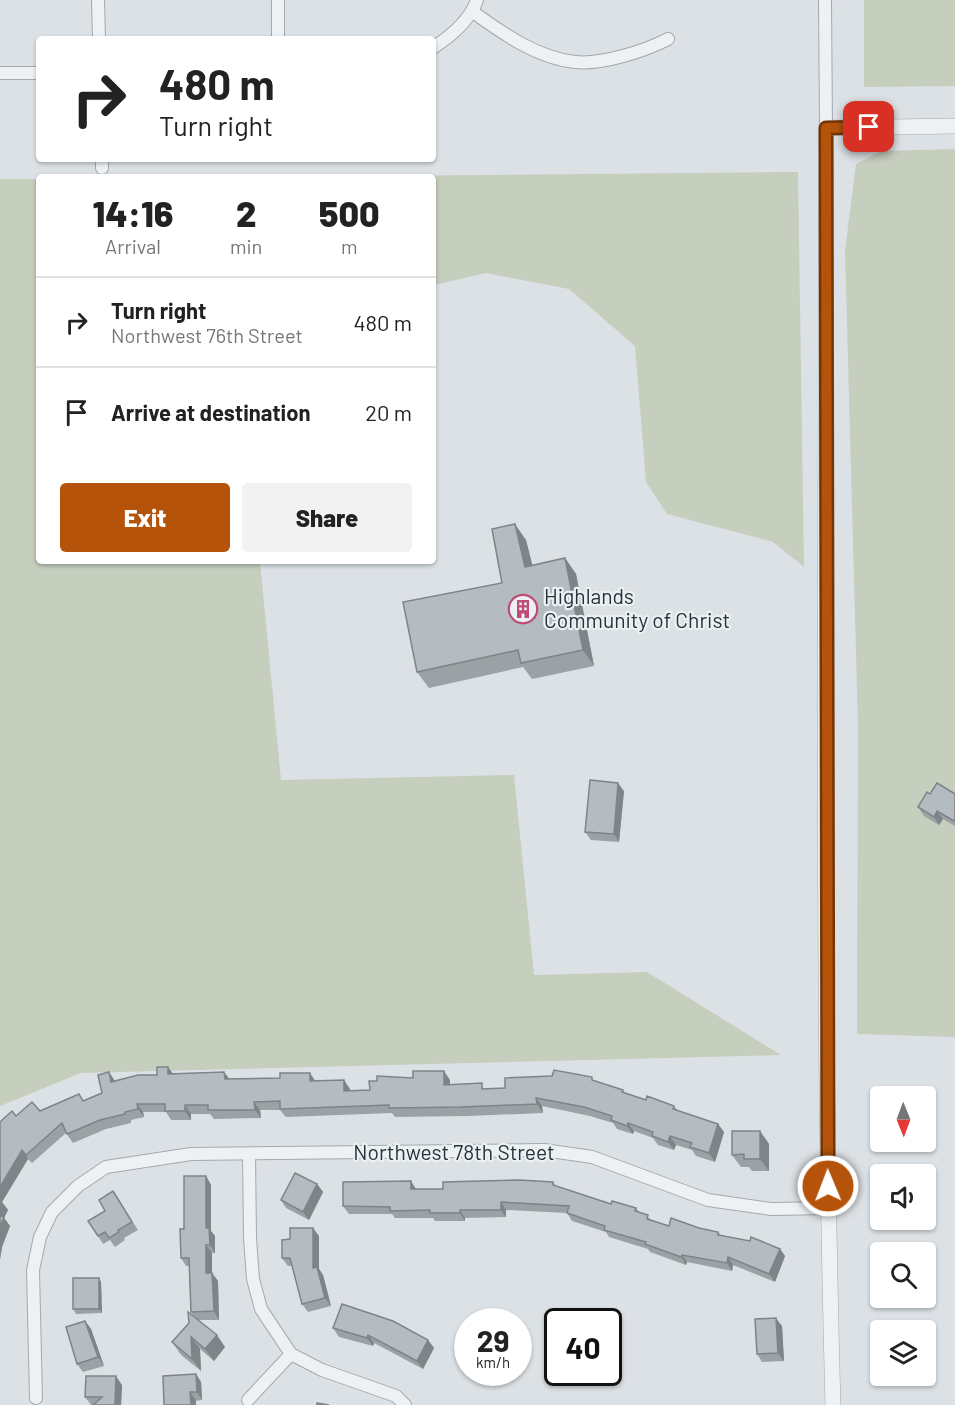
<!DOCTYPE html>
<style>
body{margin:0;font-family:Barlow,sans-serif;background:#f2f2f2;color:#222;height:100vh;display:flex;flex-direction:column;font-size:22px;white-space:nowrap}
*{box-sizing:border-box;margin:0}
p{font-size:20px;color:#767676}
.icon{flex:none;width:33px;height:33px;fill:none;stroke:currentColor;stroke-width:2;stroke-linecap:round;stroke-linejoin:round}
.map{position:relative;flex:1;overflow:hidden}
.panel{position:absolute;left:36px;top:174px;width:400px;height:390px;display:flex;flex-direction:column;background:#fff;border-radius:6px;box-shadow:0 2px 4px #0004}
.panel>*{flex:none}
.top-card{position:absolute;left:36px;top:36px;width:400px;height:126px;border-radius:6px;box-shadow:0 2px 4px #0004;background:#fff;color:#222;overflow:hidden}
.needle{width:39px;rotate:179deg}
.controls{position:absolute;left:870px;top:1086px;display:grid;gap:12px}
.controls a{display:grid;place-items:center;width:66px;height:66px;border-radius:6px;background:#fff;box-shadow:0 2px 4px #0004;font-size:30px}
.speed{position:absolute;left:454px;top:1308px;display:flex;gap:12px;font-size:30px;font-weight:700;text-align:center}
.speed>*{display:grid;place-content:center;width:78px;height:78px;border-radius:50%;background:#fff;box-shadow:0 2px 4px #0004;line-height:1}
.speed small{font-size:15px;font-weight:400}
.speed .limit{border:3px solid #111;border-radius:9px;background:#fff;color:#111}
.pin{position:absolute;display:grid;place-items:center;width:51px;height:51px;color:#fff;margin:-26px;border-radius:12px;box-shadow:0 3px 9px #0006}
.me{position:absolute;width:66px;margin:-33px;rotate:359deg;stroke-linejoin:round;filter:drop-shadow(0 0 4px #0008)}
.turn{display:flex;align-items:center;gap:21px;height:126px;padding:0 24px;font-size:27px}
.turn .icon{width:78px;height:78px;stroke-width:2.5}
.turn b{display:block;font-size:42px;line-height:51px}
.eta{display:flex;justify-content:space-evenly;align-items:center;height:102px;text-align:center}
.eta b{font-size:36px;font-weight:800;line-height:42px}
.button{display:flex;gap:12px;margin-top:auto;padding:12px 24px}
.button a{flex:1;height:69px;border-radius:6px;background:#b45309;color:#fff;font-size:24px;font-weight:800;line-height:69px;text-align:center}
.button a+a{background:#f2f2f2;color:#222}
ul{padding:0;list-style:none}
li{display:flex;align-items:center;gap:18px;height:90px;padding:0 24px;border-top:2px solid #e0e0e0}
li div{flex:1}
li b{display:block;font-size:22px}
li em{font-style:normal}
.map>svg:first-child{display:block}
.green{fill:#c6cebe}
.lines{fill:none;stroke-linecap:round;stroke-linejoin:round}
.minor-casing{stroke:#a2a9ae;stroke-width:14}
.tertiary-casing{stroke:#a2a9ae;stroke-width:16}
.minor{stroke:#eef1f4;stroke-width:12}
.tertiary{stroke:#eef1f4;stroke-width:15}
.wall{fill:#9ba2a6}
.shaded-wall{fill:#7e8487}
.building{fill:#b4bcc1;stroke:#7e8487;stroke-width:1.5}
.route-casing{stroke:#753606;stroke-width:15}
.route{stroke:#b45309;stroke-width:10}
.labels{text-anchor:middle;stroke-width:4.5;stroke-linejoin:round;paint-order:stroke}
.poi-label{font-size:21px;fill:#283239;stroke:#ebf0f3;text-anchor:start}
.street-label{font-size:21px;fill:#283239;stroke:#ebf0f3}
</style>
<div class="map">
<svg width="955" height="1405" viewBox="0 0 955 1405">
<rect width="100%" height="100%" fill="#dce1e5"/>
<g class="green">
<path d="M 864,0 L 955,0 L 955,86 L 864,87 Z"/>
<path d="M 955,149 L 955,1037 L 857,1034 L 858,726 L 845,251 L 856,164 L 881,151 Z"/>
<path d="M 798,172 L 804,567 L 773,542 L 667,514 L 646,482 L 635,346 L 569,289 L 486,273 L 434,285 L 434,177 L 266,177 Z"/>
<path d="M 0,179 L 39,179 L 39,561 L 260,561 L 281,780 L 514,775 L 534,975 L 647,972 L 781,1055 L 81,1073 L 0,1106 Z"/>
</g>
<g class="lines">
<g class="minor-casing">
<g id="minor">
<path d="M 98,0 L 99,39"/>
<path d="M 278,0 L 278,39"/>
<path d="M 825,0 L 826,128"/>
<path d="M 473,12 C 502,33 537,58 575,62 C 601,65 645,51 668,39"/>
<path d="M 434,47 C 451,36 470,20 477,0"/>
<path d="M 0,73 L 39,73"/>
<path d="M 102,159 L 102,168"/>
<path d="M 249,1154 L 250,1238 L 253,1279 L 261,1309 L 291,1354 L 322,1370 L 396,1396 L 405,1405"/>
<path d="M 36,1398 L 33,1270 L 40,1237 L 52,1212 L 78,1186 L 106,1167 L 191,1154 L 544,1150 L 592,1157 L 708,1200 L 771,1209 L 828,1208"/>
<path d="M 248,1400 L 291,1354"/>
</g>
</g>
<g class="tertiary-casing">
<path id="tertiary" d="M 833,1405 C 821,979 827,554 826,128 L 955,126"/>
</g>
<use href="#minor" class="minor"/>
<use href="#tertiary" class="tertiary"/>
</g>
<g class="wall">
<path d="M 526,540 L 532,566 L 565,558 L 576,574 L 594,666 L 532,679 L 523,667 L 429,688 L 417,672 L 502,583 Z"/>
<path d="M 624,791 L 619,842 L 591,840 L 585,832 Z"/>
<path d="M 930,794 L 955,794 L 955,826 L 943,819 L 939,825 L 924,816 L 918,807 Z"/>
<path d="M 224,1072 L 229,1079 L 315,1081 L 350,1089 L 350,1091 L 370,1090 L 450,1080 L 450,1084 L 486,1089 L 595,1081 L 623,1090 L 625,1093 L 646,1100 L 674,1106 L 678,1111 L 718,1124 L 724,1132 L 715,1162 L 696,1156 L 692,1150 L 676,1145 L 674,1150 L 658,1145 L 653,1138 L 634,1131 L 633,1134 L 617,1129 L 613,1123 L 590,1116 L 542,1106 L 543,1113 L 467,1116 L 395,1117 L 392,1113 L 286,1117 L 280,1110 L 260,1110 L 261,1118 L 214,1119 L 210,1114 L 191,1114 L 191,1120 L 171,1120 L 166,1112 L 143,1112 L 144,1117 L 131,1120 L 131,1123 L 106,1129 L 73,1143 L 66,1133 L 32,1163 L 28,1159 L 2,1202 L 8,1210 L 4,1218 L 10,1226 L 2,1247 L 0,1259 L 0,1122 L 16,1116 L 84,1101 L 102,1093 L 114,1081 L 173,1074 Z"/>
<path d="M 760,1131 L 769,1144 L 769,1171 L 752,1171 L 749,1167 L 741,1167 L 732,1155 Z"/>
<path d="M 206,1176 L 211,1185 L 211,1231 L 215,1236 L 215,1253 L 212,1253 L 212,1273 L 218,1281 L 219,1320 L 198,1320 L 225,1347 L 214,1361 L 200,1349 L 201,1371 L 181,1355 L 172,1342 L 194,1317 L 191,1312 L 189,1266 L 186,1266 L 181,1258 L 184,1229 Z"/>
<path d="M 553,1182 L 556,1186 L 611,1204 L 636,1208 L 639,1212 L 652,1220 L 669,1226 L 699,1228 L 718,1232 L 721,1235 L 780,1249 L 785,1256 L 775,1282 L 733,1265 L 732,1271 L 687,1262 L 686,1265 L 650,1252 L 648,1249 L 609,1237 L 606,1232 L 572,1221 L 567,1213 L 506,1210 L 506,1217 L 465,1218 L 465,1221 L 435,1221 L 433,1218 L 395,1218 L 392,1214 L 349,1214 L 343,1206 L 416,1189 L 443,1189 Z"/>
<path d="M 317,1184 L 323,1192 L 309,1220 L 286,1208 L 281,1200 Z"/>
<path d="M 119,1200 L 138,1230 L 124,1238 L 125,1240 L 115,1247 L 110,1240 L 103,1244 L 98,1236 L 105,1211 Z"/>
<path d="M 319,1236 L 319,1269 L 323,1275 L 331,1306 L 308,1312 L 302,1304 L 292,1266 L 288,1266 L 282,1258 L 290,1239 Z"/>
<path d="M 101,1282 L 102,1313 L 76,1314 L 73,1309 Z"/>
<path d="M 85,1321 L 91,1329 L 104,1366 L 83,1372 L 77,1364 Z"/>
<path d="M 782,1326 L 784,1361 L 762,1362 L 757,1354 Z"/>
<path d="M 333,1328 L 428,1340 L 434,1348 L 423,1369 L 374,1343 L 373,1346 L 339,1337 Z"/>
<path d="M 196,1374 L 201,1382 L 202,1400 L 164,1405 Z"/>
<path d="M 122,1385 L 121,1405 L 91,1405 L 85,1397 Z"/>
</g>
<g class="shaded-wall">
<path d="M 515,524 L 526,540 L 537,583 L 525,567 Z"/>
<path d="M 565,558 L 576,574 L 594,666 L 583,650 Z"/>
<path d="M 618,783 L 624,791 L 619,842 L 614,834 Z"/>
<path d="M 937,811 L 943,819 L 939,825 L 934,817 Z"/>
<path d="M 168,1067 L 174,1075 L 168,1074 Z"/>
<path d="M 444,1071 L 450,1080 L 450,1093 L 444,1085 Z"/>
<path d="M 109,1072 L 115,1081 L 111,1082 Z"/>
<path d="M 224,1072 L 231,1081 L 225,1079 Z"/>
<path d="M 310,1073 L 316,1082 L 310,1081 Z"/>
<path d="M 344,1080 L 350,1089 L 350,1099 L 344,1091 Z"/>
<path d="M 536,1098 L 542,1106 L 543,1113 L 537,1104 Z"/>
<path d="M 254,1102 L 260,1110 L 261,1118 L 255,1110 Z"/>
<path d="M 137,1104 L 143,1112 L 144,1117 L 138,1109 Z"/>
<path d="M 185,1105 L 191,1114 L 191,1120 L 185,1111 Z"/>
<path d="M 628,1123 L 634,1131 L 633,1134 L 627,1126 Z"/>
<path d="M 718,1124 L 724,1132 L 715,1162 L 709,1153 Z"/>
<path d="M 760,1131 L 769,1144 L 769,1171 L 760,1159 Z"/>
<path d="M 670,1136 L 676,1145 L 674,1150 L 668,1142 Z"/>
<path d="M 22,1150 L 28,1159 L 2,1202 L 8,1210 L 4,1218 L 10,1226 L 2,1247 L 0,1259 L 0,1187 Z"/>
<path d="M 206,1176 L 211,1185 L 211,1231 L 215,1236 L 215,1253 L 210,1245 L 206,1228 Z"/>
<path d="M 411,1181 L 416,1189 L 411,1189 Z"/>
<path d="M 317,1184 L 323,1192 L 309,1220 L 303,1212 Z"/>
<path d="M 501,1202 L 506,1210 L 506,1217 L 501,1210 Z"/>
<path d="M 460,1210 L 465,1218 L 465,1221 L 460,1213 Z"/>
<path d="M 313,1228 L 319,1236 L 319,1269 L 323,1275 L 331,1306 L 325,1298 L 313,1268 Z"/>
<path d="M 206,1245 L 212,1253 L 212,1273 L 218,1281 L 219,1320 L 214,1311 L 206,1273 Z"/>
<path d="M 780,1249 L 785,1256 L 775,1282 L 769,1274 Z"/>
<path d="M 682,1255 L 687,1262 L 686,1265 L 681,1257 Z"/>
<path d="M 728,1257 L 733,1265 L 732,1271 L 727,1263 Z"/>
<path d="M 99,1278 L 101,1282 L 102,1313 L 99,1309 Z"/>
<path d="M 776,1318 L 782,1326 L 784,1361 L 778,1353 Z"/>
<path d="M 85,1321 L 91,1329 L 104,1366 L 98,1357 Z"/>
<path d="M 217,1335 L 225,1347 L 214,1361 L 205,1349 Z"/>
<path d="M 368,1335 L 374,1343 L 373,1346 L 367,1338 Z"/>
<path d="M 191,1337 L 200,1349 L 201,1371 L 192,1359 Z"/>
<path d="M 428,1340 L 434,1348 L 423,1369 L 417,1361 Z"/>
<path d="M 196,1374 L 201,1382 L 202,1400 L 197,1392 Z"/>
<path d="M 116,1376 L 122,1385 L 121,1405 L 115,1405 Z"/>
<path d="M 190,1392 L 196,1400 L 196,1405 L 191,1405 Z"/>
</g>
<g class="building">
<path d="M 515,524 L 525,567 L 565,558 L 583,650 L 521,663 L 518,650 L 417,672 L 403,602 L 502,583 L 492,529 Z"/>
<path d="M 590,780 L 618,783 L 614,834 L 585,832 Z"/>
<path d="M 937,783 L 955,794 L 955,820 L 954,821 L 937,811 L 934,817 L 918,807 L 927,792 L 930,794 Z"/>
<path d="M 157,1067 L 168,1067 L 168,1074 L 224,1072 L 225,1079 L 280,1078 L 280,1073 L 310,1073 L 310,1081 L 344,1080 L 344,1091 L 370,1090 L 369,1081 L 377,1081 L 377,1076 L 413,1078 L 413,1071 L 444,1071 L 444,1085 L 482,1083 L 482,1089 L 505,1088 L 505,1078 L 552,1076 L 554,1070 L 592,1077 L 592,1080 L 623,1090 L 622,1092 L 646,1100 L 647,1096 L 674,1106 L 673,1109 L 718,1124 L 709,1153 L 690,1147 L 692,1143 L 670,1136 L 668,1142 L 652,1136 L 653,1132 L 628,1123 L 627,1126 L 611,1120 L 612,1116 L 584,1107 L 536,1098 L 537,1104 L 461,1107 L 389,1108 L 389,1105 L 280,1109 L 280,1101 L 254,1102 L 255,1110 L 208,1110 L 208,1105 L 185,1105 L 185,1111 L 165,1111 L 165,1104 L 137,1104 L 138,1109 L 125,1112 L 125,1114 L 100,1120 L 67,1134 L 62,1123 L 26,1155 L 22,1150 L 0,1187 L 0,1122 L 12,1111 L 16,1116 L 32,1102 L 40,1111 L 79,1094 L 83,1101 L 102,1093 L 98,1075 L 109,1072 L 111,1082 L 138,1075 L 157,1075 Z"/>
<path d="M 732,1131 L 760,1131 L 760,1159 L 744,1159 L 744,1154 L 732,1155 Z"/>
<path d="M 295,1173 L 317,1184 L 303,1212 L 281,1200 Z"/>
<path d="M 184,1176 L 206,1176 L 206,1228 L 209,1228 L 210,1245 L 206,1245 L 206,1273 L 212,1273 L 214,1311 L 191,1312 L 189,1258 L 181,1258 L 180,1229 L 184,1229 Z"/>
<path d="M 519,1180 L 553,1182 L 553,1185 L 611,1204 L 612,1201 L 636,1208 L 635,1211 L 648,1215 L 647,1219 L 669,1226 L 671,1218 L 699,1228 L 718,1232 L 718,1235 L 750,1241 L 751,1237 L 780,1249 L 769,1274 L 728,1257 L 727,1263 L 682,1255 L 681,1257 L 645,1244 L 646,1242 L 604,1230 L 605,1226 L 567,1213 L 569,1206 L 501,1202 L 501,1210 L 460,1210 L 460,1213 L 430,1213 L 430,1210 L 390,1211 L 390,1207 L 343,1206 L 343,1182 L 411,1181 L 411,1189 L 443,1189 L 443,1182 Z"/>
<path d="M 113,1191 L 132,1222 L 118,1230 L 119,1232 L 109,1238 L 105,1232 L 98,1236 L 88,1221 L 105,1211 L 99,1200 Z"/>
<path d="M 0,1216 L 4,1217 L 0,1227 Z"/>
<path d="M 290,1228 L 313,1228 L 313,1268 L 317,1267 L 325,1298 L 302,1304 L 290,1258 L 282,1258 L 282,1240 L 290,1239 Z"/>
<rect x="73" y="1278" width="26" height="31"/>
<path d="M 342,1304 L 393,1321 L 428,1340 L 417,1361 L 368,1335 L 367,1338 L 333,1328 Z"/>
<path d="M 188,1312 L 217,1335 L 205,1349 L 191,1337 L 192,1359 L 172,1342 L 189,1323 Z"/>
<path d="M 776,1318 L 778,1353 L 757,1354 L 755,1319 Z"/>
<path d="M 85,1321 L 98,1357 L 77,1364 L 66,1327 Z"/>
<path d="M 196,1374 L 197,1392 L 190,1392 L 191,1405 L 164,1405 L 163,1376 Z"/>
<path d="M 86,1376 L 116,1376 L 115,1405 L 93,1405 L 102,1397 L 85,1397 Z"/>
<path d="M 317,1403 L 329,1405 L 317,1405 Z"/>
</g>
<g class="lines">
<g class="route-casing">
<path id="route" d="M 828,1186 L 826,128 L 869,127"/>
</g>
<use href="#route" class="route"/>
</g>
<defs>
<g id="building-ring" transform="scale(1.5)"><circle r="9.5" fill="#ebf0f3" stroke="#be4d76" stroke-width="1.5"/><path d="M-4-6H4V6H1V3H-1V6H-4ZM-2.5-4.3h1.7v1.8h-1.7ZM.8-4.3h1.7v1.8H.8ZM-2.5-1h1.7V.8h-1.7ZM.8-1h1.7V.8H.8Z" fill="#be4d76"/></g>
</defs>
<g fill-rule="evenodd">
<use href="#building-ring" x="523" y="609"/>
</g>
<g class="labels">
<g class="poi-label">
<text x="544" y="604">Highlands<tspan x="544" dy="24">Community of Christ</tspan></text>
</g>
<g class="street-label">
<text x="454" y="1160">Northwest 78th Street</text>
</g>
</g>
</svg>
<div class="controls">
<a><svg class="needle" viewBox="-14 -14 28 28"><path d="M0-13l5 13h-10z" fill="#e53935"/><path d="M0 13l5-13h-10z" fill="#767676"/></svg></a>
<a><svg class="icon" aria-label="sound" viewBox="0 0 24 24"><path d="M4 9h4l5-4v14l-5-4H4zM17 9q2 3 0 6"/></svg></a>
<a><svg class="icon" aria-label="search" viewBox="0 0 24 24"><circle cx="10" cy="10" r="6"/><path d="M15 15l6 6"/></svg></a>
<a><svg class="icon" aria-label="layers" viewBox="0 0 24 24"><path d="M12 4l9 5-9 5-9-5zM3 14l9 5 9-5"/></svg></a>
</div>
<div class="speed"><div>29<small>km/h</small></div><div class="limit">40</div></div>
<div class="pin" style="left:869px;top:127px;background:#d93025"><svg class="icon" aria-label="arrive" viewBox="0 0 24 24"><path d="M6 21V4h12l-3 4 3 4H6"/></svg></div>
<svg class="me" style="left:828px;top:1186px" viewBox="-20 -20 40 40"><circle r="17" fill="#b45309" stroke="#fff" stroke-width="3"/><path d="M0-11L8 9 0 5-8 9z" fill="#fff"/></svg>
<div class="top-card">
<div class="turn"><svg class="icon" aria-label="right" viewBox="0 0 24 24"><path d="M7 20v-9h11M14 6l5 5-5 5"/></svg><div><b>480 m</b>Turn right</div></div>
</div>
<section class="panel">
<div class="eta">
<div><b>14:16</b><p>Arrival</p></div>
<div><b>2</b><p>min</p></div>
<div><b>500</b><p>m</p></div>
</div>
<ul>
<li><svg class="icon" aria-label="right" viewBox="0 0 24 24"><path d="M7 20v-9h11M14 6l5 5-5 5"/></svg><div><b>Turn right</b><p>Northwest 76th Street</p></div><em>480 m</em></li>
<li><svg class="icon" aria-label="arrive" viewBox="0 0 24 24"><path d="M6 21V4h12l-3 4 3 4H6"/></svg><div><b>Arrive at destination</b></div><em>20 m</em></li>
</ul>
<div class="button"><a>Exit</a><a>Share</a></div>
</section>
</div>
